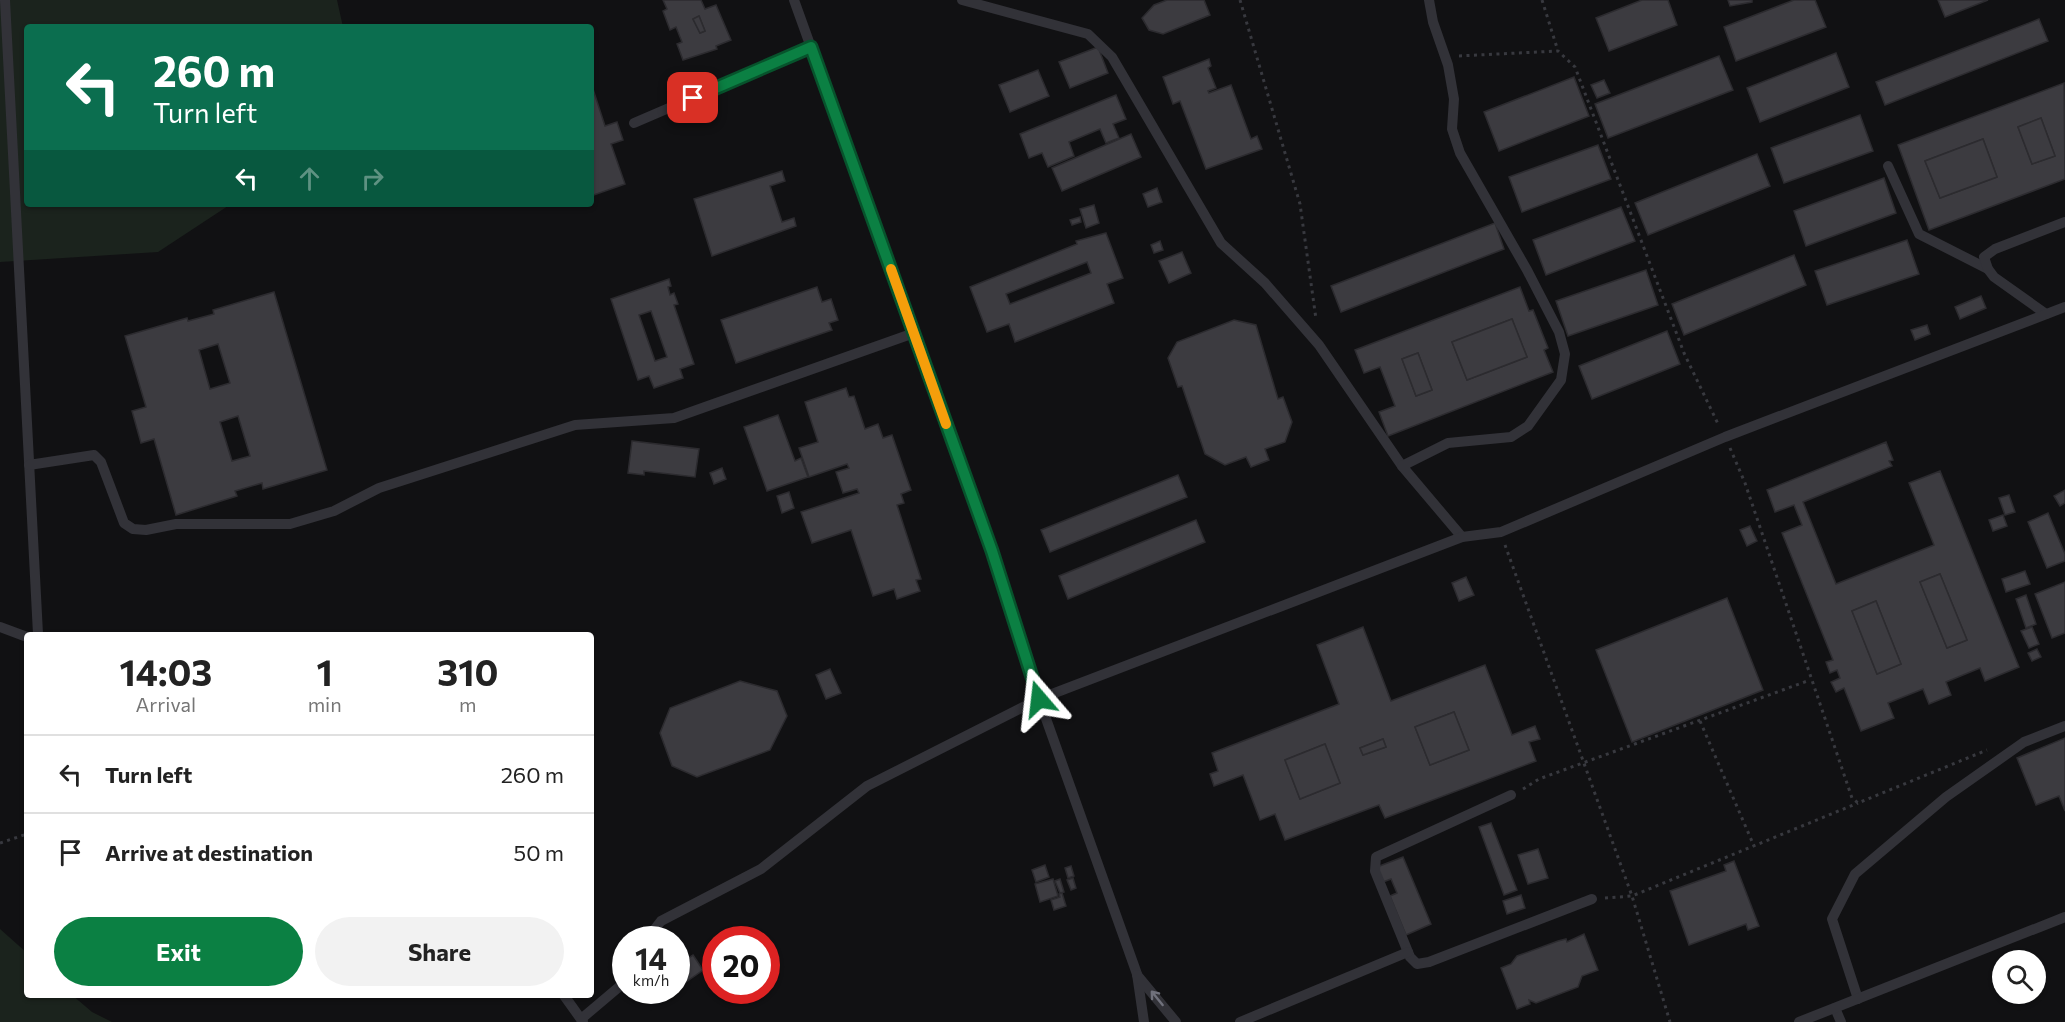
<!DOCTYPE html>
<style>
body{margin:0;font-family:Commissioner,sans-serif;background:#f2f2f2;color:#222;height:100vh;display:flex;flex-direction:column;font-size:22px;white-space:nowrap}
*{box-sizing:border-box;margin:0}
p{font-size:20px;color:#767676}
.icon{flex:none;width:33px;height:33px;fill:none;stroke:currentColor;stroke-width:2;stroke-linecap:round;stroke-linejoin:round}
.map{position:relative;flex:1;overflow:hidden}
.drawer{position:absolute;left:24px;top:632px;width:570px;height:366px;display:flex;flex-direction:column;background:#fff;border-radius:6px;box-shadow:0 2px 4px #0004}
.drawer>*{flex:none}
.banner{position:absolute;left:24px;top:24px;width:570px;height:183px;border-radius:6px;box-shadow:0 2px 4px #0004;background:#0b6e4f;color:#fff;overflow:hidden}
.controls{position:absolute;left:1992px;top:950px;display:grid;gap:12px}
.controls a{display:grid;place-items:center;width:54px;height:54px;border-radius:50%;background:#fff;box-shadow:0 2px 4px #0004;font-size:30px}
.speed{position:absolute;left:612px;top:926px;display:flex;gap:12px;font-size:30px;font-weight:700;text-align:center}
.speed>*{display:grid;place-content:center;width:78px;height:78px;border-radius:50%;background:#fff;box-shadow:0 2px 4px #0004;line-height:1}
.speed small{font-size:15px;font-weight:400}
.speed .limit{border:9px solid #d22;background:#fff;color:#111}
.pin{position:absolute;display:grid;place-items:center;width:51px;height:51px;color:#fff;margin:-26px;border-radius:12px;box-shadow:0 3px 9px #0006}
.me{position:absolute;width:66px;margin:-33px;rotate:343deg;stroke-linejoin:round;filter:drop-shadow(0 0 4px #0008)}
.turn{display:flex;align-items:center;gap:21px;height:126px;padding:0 30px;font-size:27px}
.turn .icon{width:78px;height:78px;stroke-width:2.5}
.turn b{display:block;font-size:42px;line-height:51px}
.lanes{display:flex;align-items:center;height:57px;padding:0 30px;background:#0003;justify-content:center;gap:30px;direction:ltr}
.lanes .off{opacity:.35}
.eta{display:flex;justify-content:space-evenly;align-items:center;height:102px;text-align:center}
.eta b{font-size:36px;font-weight:700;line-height:42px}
.primary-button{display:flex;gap:12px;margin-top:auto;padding:12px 30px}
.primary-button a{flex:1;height:69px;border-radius:36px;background:#0b8043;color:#fff;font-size:24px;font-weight:700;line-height:69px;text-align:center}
.primary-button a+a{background:#f2f2f2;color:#222}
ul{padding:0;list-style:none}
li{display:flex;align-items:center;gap:18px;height:78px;padding:0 30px;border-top:2px solid #e0e0e0}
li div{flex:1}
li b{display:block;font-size:22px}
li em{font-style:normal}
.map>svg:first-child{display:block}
.green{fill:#1b231d}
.building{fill:#3c3b40;stroke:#2c2b2f;stroke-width:1.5;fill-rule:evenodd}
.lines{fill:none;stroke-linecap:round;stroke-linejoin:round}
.path{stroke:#38393f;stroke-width:3;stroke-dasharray:3 4.5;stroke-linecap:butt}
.lane{stroke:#323238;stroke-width:10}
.oneway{stroke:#70717c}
.route-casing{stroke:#07532c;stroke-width:15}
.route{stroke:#0b8043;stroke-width:10}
.slow{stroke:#f59e0b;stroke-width:10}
</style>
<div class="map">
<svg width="2065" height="1022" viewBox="0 0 2065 1022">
<rect width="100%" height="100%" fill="#111113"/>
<g class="green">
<path d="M 0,0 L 337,0 L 343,27 L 27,27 L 27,204 L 231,204 L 158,252 L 0,262 Z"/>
<path d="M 0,929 L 27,953 L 27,994 L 72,995 L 92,1012 L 112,1022 L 0,1022 Z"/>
</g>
<g class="building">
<path d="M 663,0 L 701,0 L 705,9 L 716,5 L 731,40 L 716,46 L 717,49 L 683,60 L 677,44 L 682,42 L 676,27 L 670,30 L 663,11 L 667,9 ZM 699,16 L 705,31 L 700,33 L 693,19 Z"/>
<path d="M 1167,0 L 1204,0 L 1210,15 L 1163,34 L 1149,30 L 1142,18 L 1154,5 Z"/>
<path d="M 1642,0 L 1668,0 L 1677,25 L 1609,51 L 1596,18 Z"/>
<path d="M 1728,0 L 1752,0 L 1752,2 L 1730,6 Z"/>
<path d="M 1794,0 L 1815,0 L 1826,27 L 1736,61 L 1724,27 Z"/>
<path d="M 1938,0 L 1988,0 L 1945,17 Z"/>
<path d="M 699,16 L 705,31 L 700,33 L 693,19 Z"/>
<path d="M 2039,19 L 2048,41 L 1885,105 L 1876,82 Z"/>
<path d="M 1098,47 L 1108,73 L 1070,88 L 1059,62 Z"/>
<path d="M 1836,53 L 1849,87 L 1760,122 L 1747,88 Z"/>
<path d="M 1719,56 L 1733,90 L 1608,138 L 1595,104 Z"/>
<path d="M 1209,59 L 1211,66 L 1208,68 L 1216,88 L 1208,91 L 1209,93 L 1231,85 L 1251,139 L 1257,136 L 1262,149 L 1206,169 L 1180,101 L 1173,104 L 1163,77 Z"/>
<path d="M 1038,70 L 1049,96 L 1010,112 L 999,85 Z"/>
<path d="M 1574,77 L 1589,116 L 1499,151 L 1484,112 Z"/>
<path d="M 1604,80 L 1610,93 L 1597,98 L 1591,85 Z"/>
<path d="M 591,83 L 605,126 L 617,122 L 623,140 L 611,144 L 625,184 L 591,196 Z"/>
<path d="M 2064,83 L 2065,179 L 1929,230 L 1898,145 ZM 2041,118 L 2055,156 L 2032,164 L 2018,127 ZM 1983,139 L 1997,177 L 1940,198 L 1925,161 Z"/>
<path d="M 1116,95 L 1126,119 L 1113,124 L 1119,138 L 1106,143 L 1100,129 L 1069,142 L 1074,156 L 1048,167 L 1042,153 L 1029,158 L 1020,134 Z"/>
<path d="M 1860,115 L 1873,151 L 1784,183 L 1771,148 Z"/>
<path d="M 2041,118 L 2055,156 L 2032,164 L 2018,127 Z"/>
<path d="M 1131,134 L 1141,157 L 1062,191 L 1052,168 Z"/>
<path d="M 1983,139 L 1997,177 L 1940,198 L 1925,161 Z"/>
<path d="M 1598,145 L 1611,179 L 1522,212 L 1509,177 Z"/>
<path d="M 1757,154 L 1770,186 L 1648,235 L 1635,203 Z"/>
<path d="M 782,171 L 785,181 L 770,186 L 782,222 L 794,218 L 796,226 L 712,256 L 694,199 Z"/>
<path d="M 1884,178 L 1896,213 L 1806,246 L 1794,211 Z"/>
<path d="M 1157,188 L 1162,202 L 1148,207 L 1143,194 Z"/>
<path d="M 1094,205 L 1099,223 L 1086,228 L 1080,209 Z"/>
<path d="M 1621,207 L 1635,241 L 1546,275 L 1533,240 Z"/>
<path d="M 1080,217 L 1081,222 L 1072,225 L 1070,220 Z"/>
<path d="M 1495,223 L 1504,249 L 1341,312 L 1331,286 Z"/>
<path d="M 1106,233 L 1123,278 L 1107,284 L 1114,303 L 1015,342 L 1009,324 L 987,332 L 970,287 L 1077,244 L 1076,241 ZM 1087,262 L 1091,273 L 1010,304 L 1006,294 Z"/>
<path d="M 1907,240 L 1919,274 L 1827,305 L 1815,271 Z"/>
<path d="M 1160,241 L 1163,250 L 1154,253 L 1151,245 Z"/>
<path d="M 1182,252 L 1191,273 L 1169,283 L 1159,261 Z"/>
<path d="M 1794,255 L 1806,285 L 1684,335 L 1672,304 Z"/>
<path d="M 1646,270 L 1658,305 L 1568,336 L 1556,301 Z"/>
<path d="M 669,279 L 671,286 L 668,287 L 670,295 L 674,293 L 678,304 L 674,305 L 694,364 L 680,369 L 683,378 L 654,388 L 649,376 L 638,380 L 611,299 ZM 651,311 L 667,357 L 655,361 L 639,315 Z"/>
<path d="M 817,287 L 822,302 L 831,299 L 838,320 L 829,323 L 832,330 L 736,363 L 721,320 Z"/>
<path d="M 1520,287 L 1529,311 L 1533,310 L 1548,348 L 1544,350 L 1553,372 L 1388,436 L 1379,412 L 1395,406 L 1380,367 L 1364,373 L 1355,350 ZM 1512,319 L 1527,357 L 1467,380 L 1452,342 ZM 1418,353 L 1432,390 L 1416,396 L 1402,359 Z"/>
<path d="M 274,292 L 327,470 L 263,489 L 262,483 L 235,491 L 237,496 L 176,515 L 154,439 L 141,443 L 132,411 L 146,407 L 125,336 L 187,318 L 188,321 L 214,314 L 213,310 ZM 218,344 L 230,383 L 210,389 L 199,350 ZM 238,416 L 250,456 L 232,461 L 220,422 Z"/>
<path d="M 1981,296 L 1986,308 L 1960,319 L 1955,307 Z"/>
<path d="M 1512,319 L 1527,357 L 1467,380 L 1452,342 Z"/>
<path d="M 1234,320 L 1256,325 L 1278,399 L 1283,397 L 1292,422 L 1285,442 L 1265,449 L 1269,460 L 1251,467 L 1246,457 L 1225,465 L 1205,454 L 1182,386 L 1178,387 L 1168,358 L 1177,342 Z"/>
<path d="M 1927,325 L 1930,334 L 1915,340 L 1911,330 Z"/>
<path d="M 1667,331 L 1680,364 L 1592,399 L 1579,366 Z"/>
<path d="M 1418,353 L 1432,390 L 1416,396 L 1402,359 Z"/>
<path d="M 846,388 L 849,397 L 854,396 L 865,429 L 878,424 L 883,438 L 892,435 L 911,490 L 901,494 L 904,503 L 897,505 L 921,579 L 916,580 L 920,591 L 897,599 L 894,589 L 873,596 L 851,530 L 812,543 L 801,512 L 859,493 L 857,489 L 843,493 L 836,472 L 849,468 L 847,464 L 809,477 L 799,448 L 818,442 L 805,402 Z"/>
<path d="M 778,415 L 795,461 L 801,458 L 808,477 L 767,491 L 744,427 Z"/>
<path d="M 632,441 L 699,449 L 695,477 L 644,471 L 644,475 L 628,473 Z"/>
<path d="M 1886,442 L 1893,460 L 1889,461 L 1892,466 L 1803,502 L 1836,584 L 1934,545 L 1909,483 L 1940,471 L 2019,667 L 1985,681 L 1980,668 L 1946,682 L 1951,695 L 1929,704 L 1923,689 L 1888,703 L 1894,718 L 1861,731 L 1844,688 L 1836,692 L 1831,682 L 1840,678 L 1837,670 L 1830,673 L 1826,662 L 1833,660 L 1782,533 L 1802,525 L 1794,505 L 1775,512 L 1767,490 ZM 1940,574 L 1967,640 L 1947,648 L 1920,582 ZM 1876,601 L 1901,664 L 1877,674 L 1852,611 Z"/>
<path d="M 722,468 L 726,479 L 714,484 L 710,473 Z"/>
<path d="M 1178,475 L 1187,497 L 1050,552 L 1041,530 Z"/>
<path d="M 2065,490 L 2065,503 L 2060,506 L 2054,496 Z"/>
<path d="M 789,492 L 794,508 L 782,513 L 777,496 Z"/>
<path d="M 2009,495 L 2015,512 L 2005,515 L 1999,498 Z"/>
<path d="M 2048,513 L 2065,554 L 2065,561 L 2047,568 L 2028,522 Z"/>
<path d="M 2003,515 L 2007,526 L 1993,531 L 1989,520 Z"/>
<path d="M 1196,520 L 1205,542 L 1068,599 L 1059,576 Z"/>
<path d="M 1750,526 L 1757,541 L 1747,546 L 1740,530 Z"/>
<path d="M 2025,571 L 2030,584 L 2006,592 L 2002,579 Z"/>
<path d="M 1940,574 L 1967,640 L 1947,648 L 1920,582 Z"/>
<path d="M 1466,577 L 1474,595 L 1459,601 L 1452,583 Z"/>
<path d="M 2065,582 L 2065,633 L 2052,638 L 2035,594 Z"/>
<path d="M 2026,595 L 2036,624 L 2026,628 L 2016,599 Z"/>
<path d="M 1727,598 L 1763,690 L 1632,742 L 1596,650 Z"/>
<path d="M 1876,601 L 1901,664 L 1877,674 L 1852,611 Z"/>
<path d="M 1363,627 L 1391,701 L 1485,665 L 1512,735 L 1535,726 L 1540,739 L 1529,742 L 1536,761 L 1385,818 L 1379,805 L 1285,840 L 1275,814 L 1260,820 L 1243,775 L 1214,786 L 1210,774 L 1218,771 L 1212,753 L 1339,704 L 1317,645 ZM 1454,712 L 1469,750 L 1430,765 L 1415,727 ZM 1383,739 L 1386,747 L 1363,755 L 1360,748 ZM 1325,744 L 1340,783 L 1300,799 L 1285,760 Z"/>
<path d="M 2032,627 L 2039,644 L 2029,648 L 2021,631 Z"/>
<path d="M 2037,649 L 2041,657 L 2032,661 L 2028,653 Z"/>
<path d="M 830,669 L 841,693 L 826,699 L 816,675 Z"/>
<path d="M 740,681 L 777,691 L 787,716 L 770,750 L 697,777 L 672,766 L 660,733 L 670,708 Z"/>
<path d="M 1454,712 L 1469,750 L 1430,765 L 1415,727 Z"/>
<path d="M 2065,738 L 2065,811 L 2059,796 L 2036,805 L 2017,758 Z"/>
<path d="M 1383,739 L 1386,747 L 1363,755 L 1360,748 Z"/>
<path d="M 1325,744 L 1340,783 L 1300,799 L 1285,760 Z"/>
<path d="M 1491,823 L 1517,890 L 1504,895 L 1479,827 Z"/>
<path d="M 1538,849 L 1548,878 L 1528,884 L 1518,855 Z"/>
<path d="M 1403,857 L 1431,924 L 1406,935 L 1390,896 L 1397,893 L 1391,879 L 1383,882 L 1377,867 Z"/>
<path d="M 1734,861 L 1759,926 L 1748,930 L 1746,924 L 1689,945 L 1670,891 L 1726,871 L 1724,865 Z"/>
<path d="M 1045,865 L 1049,877 L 1036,882 L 1032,870 Z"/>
<path d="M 1071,866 L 1074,876 L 1068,878 L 1065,868 Z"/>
<path d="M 1073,878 L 1076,888 L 1071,890 L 1067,880 Z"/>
<path d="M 1053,879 L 1058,896 L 1040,902 L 1035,884 Z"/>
<path d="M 1060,879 L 1064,892 L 1060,893 L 1055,881 Z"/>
<path d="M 1062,893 L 1066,906 L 1054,910 L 1051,900 L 1060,897 L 1059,894 Z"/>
<path d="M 1521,895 L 1525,908 L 1507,914 L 1503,901 Z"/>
<path d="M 1584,934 L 1598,970 L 1582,976 L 1578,987 L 1536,1003 L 1529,1000 L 1530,1004 L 1517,1009 L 1501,968 L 1511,964 L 1517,956 L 1558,941 L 1566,939 L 1567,942 Z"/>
<path d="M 693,955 L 703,970 L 686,982 L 676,966 Z"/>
<path d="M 660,990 L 673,990 L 674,991 L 663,996 Z"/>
</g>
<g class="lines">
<g class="path">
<path d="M 1240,0 L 1300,204 L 1316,319"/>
<path d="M 1542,0 L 1558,51"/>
<path d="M 1459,56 L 1558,51 L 1575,67 L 1684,353 L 1719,426"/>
<path d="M 1730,448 L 1745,483 L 1852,798 L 1858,803 L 1987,750"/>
<path d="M 1505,545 L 1632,896 L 1670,1022"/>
<path d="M 1700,721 L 1754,846"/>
<path d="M 1523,789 L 1539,779 L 1810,680"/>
<path d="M 0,843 L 27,834"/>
<path d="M 1605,898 L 1632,896 L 1858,803"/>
</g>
<g class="lane">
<path d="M 5,0 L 38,634"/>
<path d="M 794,0 L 992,551 L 1039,699 L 1137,974 L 1144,1022"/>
<path d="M 962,0 L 1088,34 L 1112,57 L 1221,243 L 1265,283 L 1319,345 L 1402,466"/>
<path d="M 1429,0 L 1433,22 L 1448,65 L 1454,99 L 1452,129 L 1460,153 L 1527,270 L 1559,332 L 1565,354 L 1561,380 L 1528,426 L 1511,437 L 1448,443 L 1402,466 L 1462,537"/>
<path d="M 634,123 L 811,47"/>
<path d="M 1888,166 L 1919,234 L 1988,269"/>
<path d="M 2046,314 L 1994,277 L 1988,269 L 1984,257 L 1995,249 L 2065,222"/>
<path d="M 29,465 L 94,455 L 101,462 L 124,523 L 133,529 L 146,530 L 176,524 L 290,524 L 334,511 L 379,488 L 575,425 L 674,418 L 914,333"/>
<path d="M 0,627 L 27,637"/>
<path d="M 1511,795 L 1376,857 L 1375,871 L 1410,957 L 1417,964 L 1429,962 L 1592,899"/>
<path d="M 647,939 L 661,921 L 761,869 L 867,786 L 1039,699 L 1462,537 L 1501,532 L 1725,437 L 2065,307"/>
<path d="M 1137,975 L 1176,1022"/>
<path d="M 563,994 L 583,1022"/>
<path d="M 1858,999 L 1832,919 L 1855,874 L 1946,797 L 2024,742 L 2065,726"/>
<path d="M 1835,1008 L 1841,1022"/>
<path d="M 581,1019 L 626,981"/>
<path d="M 1240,1022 L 1408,952"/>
<path d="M 1799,1022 L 2065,917"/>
</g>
</g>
<defs><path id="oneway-shaft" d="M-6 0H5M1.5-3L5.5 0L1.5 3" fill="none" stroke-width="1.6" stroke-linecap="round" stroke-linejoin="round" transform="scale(1.5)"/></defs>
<use class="oneway" href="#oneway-shaft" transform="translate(1157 998) rotate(-129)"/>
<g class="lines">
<g class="route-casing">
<path id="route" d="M 693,98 L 811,47 L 992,551 L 1039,699"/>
</g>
<use href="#route" class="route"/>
<path class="slow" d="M 891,269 L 946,424"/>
</g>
</svg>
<div class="controls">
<a><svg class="icon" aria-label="search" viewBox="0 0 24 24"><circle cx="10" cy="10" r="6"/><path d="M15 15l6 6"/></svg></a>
</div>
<div class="speed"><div>14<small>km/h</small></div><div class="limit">20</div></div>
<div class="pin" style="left:693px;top:98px;background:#d93025"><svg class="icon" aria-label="arrive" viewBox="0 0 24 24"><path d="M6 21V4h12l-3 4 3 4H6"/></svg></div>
<svg class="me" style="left:1039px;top:699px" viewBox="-20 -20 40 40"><path d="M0-17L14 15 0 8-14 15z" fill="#0b8043" stroke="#fff" stroke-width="4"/></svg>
<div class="banner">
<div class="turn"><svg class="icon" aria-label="left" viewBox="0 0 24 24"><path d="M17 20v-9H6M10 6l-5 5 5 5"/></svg><div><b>260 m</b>Turn left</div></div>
<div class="lanes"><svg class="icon" aria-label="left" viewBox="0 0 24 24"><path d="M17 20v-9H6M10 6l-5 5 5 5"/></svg><svg class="icon off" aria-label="ahead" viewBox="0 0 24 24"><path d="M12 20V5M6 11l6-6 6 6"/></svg><svg class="icon off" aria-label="right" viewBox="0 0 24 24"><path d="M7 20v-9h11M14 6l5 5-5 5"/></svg></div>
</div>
<section class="drawer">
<div class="eta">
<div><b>14:03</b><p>Arrival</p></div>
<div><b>1</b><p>min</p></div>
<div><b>310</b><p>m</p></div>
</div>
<ul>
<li><svg class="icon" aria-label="left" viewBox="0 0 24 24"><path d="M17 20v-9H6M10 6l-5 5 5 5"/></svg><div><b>Turn left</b></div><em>260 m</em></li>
<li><svg class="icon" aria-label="arrive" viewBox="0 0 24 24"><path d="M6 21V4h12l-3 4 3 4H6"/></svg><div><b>Arrive at destination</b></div><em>50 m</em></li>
</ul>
<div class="primary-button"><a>Exit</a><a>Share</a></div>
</section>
</div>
